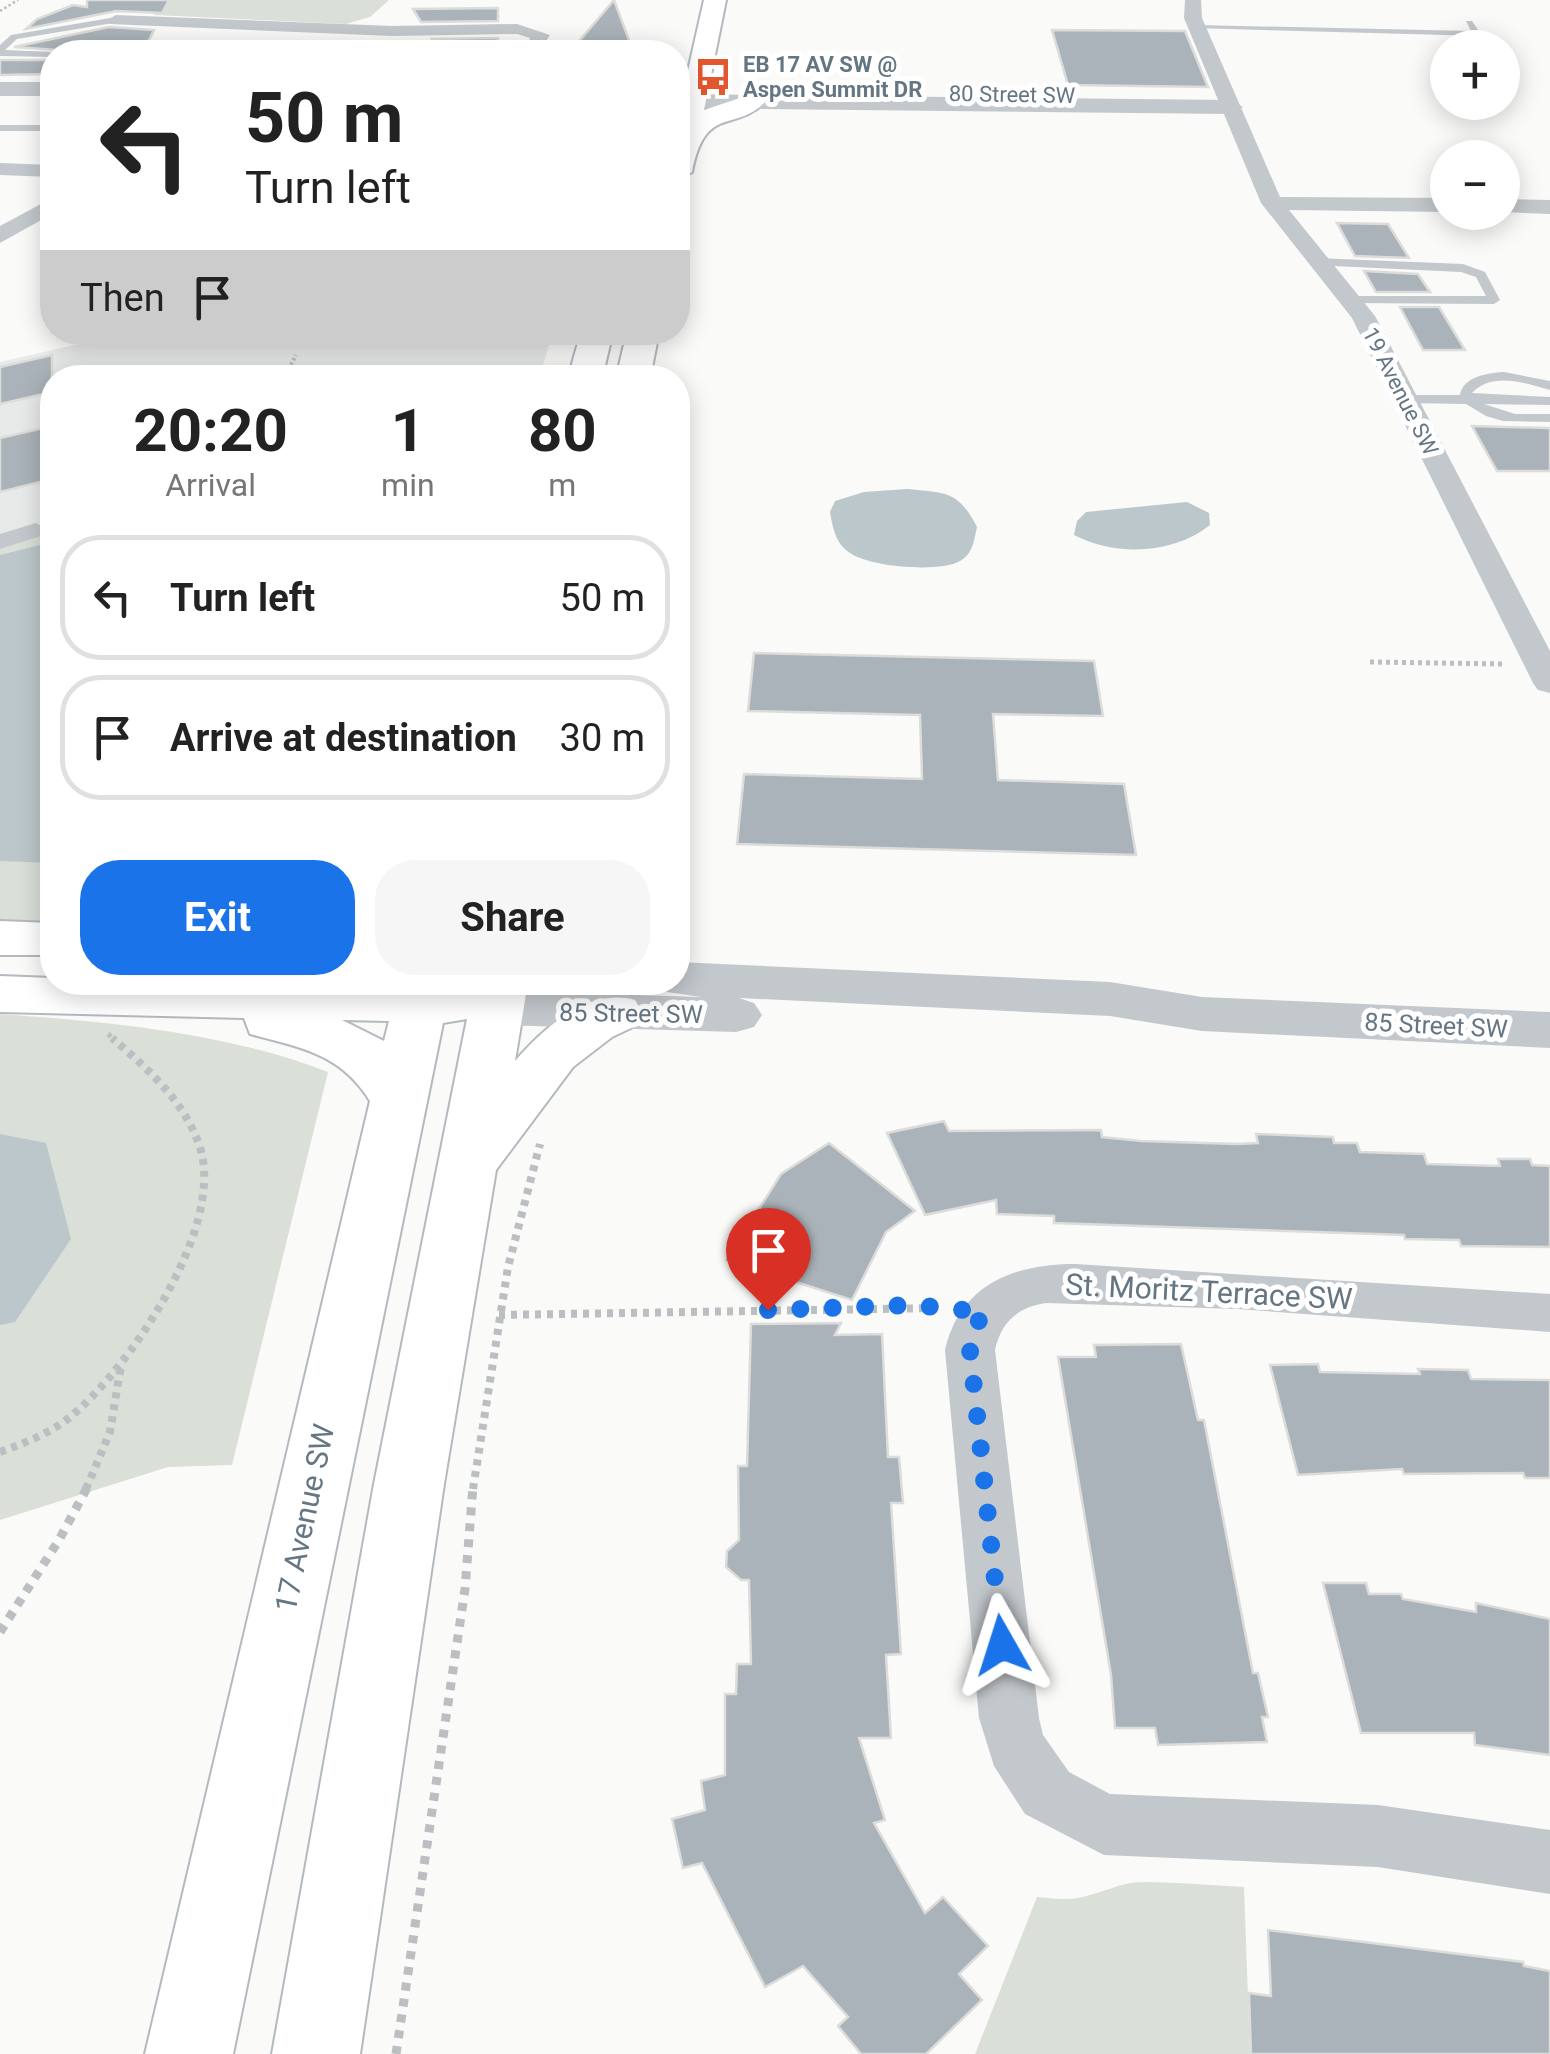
<!DOCTYPE html>
<meta charset="utf-8">
<style>
body{margin:0;font-family:Roboto,sans-serif;background:#f6f6f6;color:#222;height:100vh;display:flex;flex-direction:column;font-size:38px;white-space:nowrap}
*{box-sizing:border-box;margin:0}
p{font-size:32px;color:#767676}
.icon{flex:none;width:55px;height:55px;fill:none;stroke:currentColor;stroke-width:2;stroke-linecap:round;stroke-linejoin:round}
.map{position:relative;flex:1;overflow:hidden}
.panel{position:absolute;left:40px;top:365px;width:650px;height:630px;display:flex;flex-direction:column;background:#fff;border-radius:40px;box-shadow:0 5px 25px #0003}
.panel>*{flex:none}
.hud{position:absolute;left:40px;top:40px;width:650px;height:305px;border-radius:40px;box-shadow:0 5px 25px #0003;background:#fff;color:#222;overflow:hidden}
.controls{position:absolute;left:1430px;top:30px;display:grid;gap:20px}
.controls a{display:grid;place-items:center;width:90px;height:90px;border-radius:50%;background:#fff;box-shadow:0 5px 25px #0003;font-size:50px}
.pin{position:absolute;display:grid;place-items:center;width:85px;height:85px;color:#fff;margin:-102px -42px;border-radius:50% 50% 50% 0;rotate:-45deg;box-shadow:0 0 10px #0007}
.pin .icon{rotate:45deg}
.me{position:absolute;width:110px;margin:-55px;rotate:354deg;stroke-linejoin:round;filter:drop-shadow(0 0 8px #0008)}
.turn{display:flex;align-items:center;gap:35px;height:210px;padding:0 40px;font-size:45px}
.turn .icon{width:130px;height:130px;stroke-width:2.5}
.turn b{display:block;font-size:70px;line-height:85px}
.then{display:flex;align-items:center;height:95px;padding:0 40px;background:#0003;gap:20px;font-size:38px}
.eta{display:flex;justify-content:space-evenly;align-items:center;height:170px;text-align:center}
.eta b{font-size:60px;font-weight:700;line-height:70px}
.button{display:flex;gap:20px;margin-top:auto;padding:20px 40px}
.button a{flex:1;height:115px;border-radius:40px;background:#1a73e8;color:#fff;font-size:40px;font-weight:700;line-height:115px;text-align:center}
.button a+a{background:#f6f6f6;color:#222}
ul{padding:0;list-style:none}
li{display:flex;align-items:center;gap:30px;height:125px;margin:0 20px 15px;padding:0 20px;border:5px solid #e0e0e0;border-radius:40px}
li div{flex:1}
li b{display:block;font-size:38px}
li em{font-style:normal}
.map>svg:first-child{display:block}
.built{fill:#e8e9e9}
.green{fill:#dadfd7}
.water{fill:#bbc7cb}
.building{fill:#aab3b9;stroke:#dcdcda;stroke-width:2.5}
.lines{fill:none;stroke-linecap:round;stroke-linejoin:round}
.secondary-casing{stroke:#b3babf;stroke-width:4}
.path-far4{stroke:#bbbfc2;stroke-width:2.5;stroke-dasharray:2.5 2.5;stroke-linecap:butt}
.path-far3{stroke:#bbbfc2;stroke-width:4;stroke-dasharray:2.5 2.5;stroke-linecap:butt}
.path-far2{stroke:#bbbfc2;stroke-width:5;stroke-dasharray:4 4;stroke-linecap:butt}
.path-far1{stroke:#bbbfc2;stroke-width:8;stroke-dasharray:6 6;stroke-linecap:butt}
.path{stroke:#bbbfc2;stroke-width:9;stroke-dasharray:8 8;stroke-linecap:butt}
.service{fill:#c3c8cc;fill-rule:evenodd}
.pedestrian{fill:#c3c8cc;fill-rule:evenodd}
.minor{fill:#c3c8cc;fill-rule:evenodd}
.tertiary{fill:#c3c8cc;fill-rule:evenodd}
.secondary{fill:#fff;fill-rule:evenodd}
.route{stroke:#1a73e8;stroke-width:18;stroke-dasharray:0 32.4}
.labels{text-anchor:middle;stroke-width:10;stroke-linejoin:round;paint-order:stroke}
.far-poi-label{font-size:22px;font-weight:bold;fill:#657683;stroke:#fff;text-anchor:start}
.far-street-label{font-size:22px;fill:#657683;stroke:#fff}
.street-label{font-size:25px;fill:#657683;stroke:#fff}
.near-street-label{font-size:30px;fill:#657683;stroke:#fff}
</style>
<div class="map">
<svg width="1550" height="2054" viewBox="0 0 1550 2054">
<rect width="100%" height="100%" fill="#fafaf8"/>
<path class="built" d="M 127,333 L 553,333 L 539,377 L 52,378 L 52,527 L 0,547 L 0,362 Z"/>
<g class="green">
<path d="M 171,0 L 389,0 L 370,17 L 346,24 L 154,15 Z"/>
<path d="M 52,527 L 52,927 L 0,926 L 0,547 Z"/>
<path d="M 0,1014 C 110,1022 224,1032 328,1072 L 232,1465 L 168,1467 L 0,1520 Z"/>
<path d="M 1178,1883 L 1244,1887 L 1250,2054 L 975,2054 L 1037,1897 C 1082,1902 1081,1897 1122,1885 C 1138,1880 1161,1883 1178,1883 Z"/>
</g>
<g class="water">
<path d="M 907,489 C 945,493 958,490 977,527 C 974,540 973,554 960,561 C 939,573 870,567 850,553 C 835,543 833,528 830,512 L 835,501 L 864,492 Z"/>
<path d="M 1187,502 L 1209,513 L 1210,525 C 1174,554 1116,557 1074,535 L 1077,521 L 1086,512 Z"/>
<path d="M 52,542 L 52,863 L 0,861 L 0,555 Z"/>
<path d="M 0,1134 L 46,1143 L 71,1239 L 15,1322 L 0,1325 Z"/>
</g>
<g class="building">
<path d="M 87,0 L 169,0 L 162,13 L 116,11 L 26,29 L 37,19 L 73,5 L 87,7 Z"/>
<path d="M 614,0 L 629,40 L 620,52 L 570,52 Z"/>
<path d="M 498,8 L 498,21 L 421,22 L 413,9 Z"/>
<path d="M 109,27 L 154,30 L 148,42 L 80,42 L 58,50 L 14,47 Z"/>
<path d="M 1052,30 L 1185,31 L 1208,87 L 1068,85 Z"/>
<path d="M 498,38 L 498,52 L 440,52 L 432,39 Z"/>
<path d="M 0,60 L 52,60 L 52,74 L 0,75 Z"/>
<path d="M 1337,223 L 1388,224 L 1409,258 L 1355,256 Z"/>
<path d="M 1364,271 L 1418,274 L 1430,292 L 1376,292 Z"/>
<path d="M 1400,307 L 1439,307 L 1465,350 L 1423,350 Z"/>
<path d="M 52,355 L 52,392 L 0,404 L 0,367 Z"/>
<path d="M 52,426 L 52,479 L 0,492 L 0,438 Z"/>
<path d="M 1472,426 L 1550,428 L 1550,471 L 1497,471 Z"/>
<path d="M 754,653 L 1094,661 L 1103,716 L 993,714 L 998,780 L 1124,784 L 1136,855 L 737,844 L 744,774 L 922,779 L 920,715 L 748,711 Z"/>
<path d="M 944,1121 L 949,1131 L 1101,1130 L 1102,1137 L 1141,1141 L 1237,1144 L 1258,1143 L 1256,1134 L 1333,1137 L 1334,1143 L 1357,1143 L 1360,1152 L 1424,1154 L 1427,1164 L 1500,1166 L 1498,1159 L 1530,1159 L 1532,1165 L 1550,1166 L 1550,1247 L 1461,1246 L 1459,1240 L 1405,1239 L 1404,1235 L 1054,1223 L 1054,1216 L 997,1214 L 996,1200 L 925,1215 L 887,1133 Z"/>
<path d="M 829,1143 L 915,1211 L 886,1232 L 852,1300 L 727,1260 L 781,1174 Z"/>
<path d="M 841,1323 L 835,1335 L 882,1334 L 888,1457 L 899,1457 L 903,1503 L 891,1503 L 901,1654 L 886,1655 L 891,1738 L 859,1738 L 885,1820 L 874,1823 L 925,1913 L 943,1897 L 988,1946 L 959,1974 L 982,2000 L 926,2054 L 861,2054 L 838,2026 L 848,2017 L 803,1966 L 765,1987 L 702,1863 L 683,1868 L 672,1819 L 705,1810 L 701,1781 L 725,1775 L 725,1694 L 736,1694 L 737,1664 L 751,1664 L 749,1580 L 741,1580 L 726,1567 L 727,1551 L 739,1540 L 738,1466 L 747,1466 L 751,1324 Z"/>
<path d="M 1181,1344 L 1198,1420 L 1204,1420 L 1253,1673 L 1258,1673 L 1268,1717 L 1262,1717 L 1267,1742 L 1158,1745 L 1155,1728 L 1115,1728 L 1111,1675 L 1058,1357 L 1096,1357 L 1094,1345 Z"/>
<path d="M 1318,1364 L 1320,1372 L 1420,1374 L 1418,1369 L 1468,1370 L 1471,1379 L 1550,1380 L 1550,1478 L 1525,1478 L 1523,1473 L 1404,1474 L 1402,1469 L 1298,1475 L 1270,1365 Z"/>
<path d="M 1323,1583 L 1366,1583 L 1369,1594 L 1401,1594 L 1403,1599 L 1476,1612 L 1476,1603 L 1550,1619 L 1550,1755 L 1475,1745 L 1474,1733 L 1361,1733 Z"/>
<path d="M 1268,1930 L 1523,1962 L 1524,1966 L 1550,1971 L 1550,2054 L 1251,2054 L 1249,1993 L 1271,1996 Z"/>
</g>
<g class="lines">
<g class="secondary-casing">
<g id="secondary">
<path d="M 704,0 L 726,0 L 704,110 L 752,94 L 765,102 C 735,133 705,104 692,172 L 678,180 L 678,115 Z"/>
<path d="M 581,332 L 613,332 L 602,378 L 568,378 Z"/>
<path d="M 627,332 L 659,332 L 650,378 L 616,378 Z"/>
<path d="M 0,921 L 52,923 L 52,955 L 0,955 Z"/>
<path d="M 0,976 L 52,978 L 52,982 L 452,982 L 451,987 L 472,992 L 474,982 L 528,982 L 515,1061 C 544,1028 588,987 635,1000 L 643,1013 L 635,1026 L 612,1037 L 573,1067 L 496,1170 L 444,1484 L 360,2054 L 272,2054 L 374,1484 L 467,1019 L 443,1023 L 233,2054 L 145,2054 L 370,1101 C 340,1053 301,1048 250,1034 L 244,1018 L 0,1012 ZM 342,1020 L 389,1021 L 384,1041 Z"/>
</g>
</g>
<path class="path-far4" d="M 0,11 L 18,0"/>
<g class="path-far3">
<path d="M 492,376 L 547,377"/>
<path d="M 284,378 L 296,355"/>
</g>
<g class="path-far2">
<path d="M 1370,662 L 1504,664"/>
<path d="M 108,1034 L 115,1040"/>
</g>
<g class="path-far1">
<path d="M 499,1315 L 942,1308"/>
<path d="M 0,1452 C 25,1443 48,1434 69,1418 C 128,1370 223,1231 201,1151 C 187,1103 148,1069 112,1038"/>
<path d="M 86,1489 L 110,1432 L 121,1365"/>
<path d="M 473,1489 L 508,1267 L 540,1144"/>
</g>
<g class="path">
<path d="M 0,1632 L 59,1540 L 88,1486"/>
<path d="M 396,2054 L 465,1589 L 473,1486"/>
</g>
<g class="service">
<path d="M 116,17 L 119,22 L 17,39 L 5,50 L 55,52 L 52,57 L 0,56 L 0,45 L 11,35 Z"/>
<path d="M 1466,21 L 1472,21 L 1482,36 L 1193,28 L 1198,25 L 1471,31 Z"/>
<rect x="0" y="125" width="52" height="6"/>
<path d="M 1316,258 L 1463,264 L 1485,272 L 1500,300 L 1494,304 L 1348,303 L 1343,302 L 1343,296 L 1486,296 L 1476,277 L 1461,272 L 1312,265 L 1310,262 Z"/>
<path d="M 1504,372 L 1550,381 L 1550,390 C 1525,383 1492,371 1472,393 L 1550,397 L 1550,405 L 1484,404 L 1515,414 L 1550,414 L 1550,422 L 1503,421 L 1486,416 L 1466,404 L 1405,403 L 1398,399 L 1405,395 L 1460,395 C 1463,377 1486,373 1504,372 Z"/>
</g>
<path class="pedestrian" d="M 36,523 L 48,530 L 44,535 L 0,549 L 0,534 Z"/>
<g class="minor">
<path d="M 1185,0 L 1201,0 L 1202,18 L 1280,197 L 1448,198 L 1448,212 L 1289,210 L 1375,316 L 1550,651 L 1550,693 L 1538,690 L 1533,683 L 1352,318 L 1261,203 L 1184,18 Z"/>
<path d="M 116,15 L 392,26 L 517,24 L 550,35 L 539,52 L 525,52 L 530,38 L 517,34 L 392,36 L 110,24 L 107,20 Z"/>
<path d="M 0,163 L 52,165 L 52,177 L 0,175 Z"/>
<path d="M 52,198 L 52,214 L 0,243 L 0,226 Z"/>
<path d="M 1502,199 L 1550,200 L 1550,214 L 1502,212 Z"/>
<path d="M 1075,1264 L 1550,1294 L 1550,1332 L 1237,1309 L 1046,1303 C 1018,1307 1001,1322 995,1350 L 1039,1718 L 1043,1735 L 1069,1772 L 1110,1794 L 1378,1805 L 1550,1830 L 1550,1894 L 1378,1867 L 1104,1855 L 1025,1814 L 994,1766 L 979,1718 L 945,1350 C 960,1285 1013,1264 1075,1264 Z"/>
</g>
<g class="tertiary">
<rect x="0" y="82" width="52" height="14"/>
<path d="M 678,94 L 1231,100 L 1243,107 L 1231,114 L 678,108 Z"/>
<path d="M 678,962 L 1110,982 L 1202,997 L 1550,1012 L 1550,1048 L 1202,1031 L 1110,1016 L 739,998 L 754,1003 L 762,1015 L 754,1027 L 736,1032 L 497,1025 L 479,1020 L 471,1008 L 479,996 L 497,991 L 701,997 L 660,991 L 655,982 L 678,982 Z"/>
</g>
<use href="#secondary" class="secondary"/>
</g>
<g class="lines">
<path class="route" d="M 768,1310 L 914,1305 L 984,1312 L 973,1331 L 970,1350 L 1002,1645"/>
</g>
<defs>
<g id="bus-bare" transform="scale(3)"><path d="M-5-6H5V4H4V6H2V4H-2V6H-4V4H-5ZM-3.5-4V0h7V-4ZM-3.5 1.2v1.5H-2V1.2ZM2 1.2v1.5H3.5V1.2Z" fill="#e4572e" stroke="#fff" stroke-width="2.5" paint-order="stroke"/></g>
</defs>
<g fill-rule="evenodd">
<use href="#bus-bare" x="713" y="77"/>
</g>
<g class="labels">
<g class="far-poi-label">
<text x="743" y="72">EB 17 AV SW @<tspan x="743" dy="25">Aspen Summit DR</tspan></text>
</g>
<g class="far-street-label">
<text transform="translate(1012 94) rotate(1)" y="8">80 Street SW</text>
<text transform="translate(1401 391) rotate(63)" y="8">19 Avenue SW</text>
</g>
<g class="street-label">
<text transform="translate(631 1013) rotate(1)" y="9">85 Street SW</text>
<text transform="translate(1436 1025) rotate(3)" y="9">85 Street SW</text>
</g>
<g class="near-street-label">
<text transform="translate(1209 1292) rotate(3)" y="10">St. Moritz Terrace SW</text>
<text transform="translate(305 1518) rotate(-78)" y="10">17 Avenue SW</text>
</g>
</g>
</svg>
<div class="controls">
<a>+</a>
<a>−</a>
</div>
<div class="pin" style="left:768px;top:1310px;background:#d93025"><svg class="icon" aria-label="arrive" viewBox="0 0 24 24"><path d="M6 21V4h12l-3 4 3 4H6"/></svg></div>
<svg class="me" style="left:1002px;top:1645px" viewBox="-20 -20 40 40"><path d="M0-17L14 15 0 8-14 15z" fill="#1a73e8" stroke="#fff" stroke-width="4"/></svg>
<div class="hud">
<div class="turn"><svg class="icon" aria-label="left" viewBox="0 0 24 24"><path d="M17 20v-9H6M10 6l-5 5 5 5"/></svg><div><b>50 m</b>Turn left</div></div>
<div class="then">Then<svg class="icon" aria-label="arrive" viewBox="0 0 24 24"><path d="M6 21V4h12l-3 4 3 4H6"/></svg></div>
</div>
<section class="panel">
<div class="eta">
<div><b>20:20</b><p>Arrival</p></div>
<div><b>1</b><p>min</p></div>
<div><b>80</b><p>m</p></div>
</div>
<ul>
<li><svg class="icon" aria-label="left" viewBox="0 0 24 24"><path d="M17 20v-9H6M10 6l-5 5 5 5"/></svg><div><b>Turn left</b></div><em>50 m</em></li>
<li><svg class="icon" aria-label="arrive" viewBox="0 0 24 24"><path d="M6 21V4h12l-3 4 3 4H6"/></svg><div><b>Arrive at destination</b></div><em>30 m</em></li>
</ul>
<div class="button"><a>Exit</a><a>Share</a></div>
</section>
</div>
